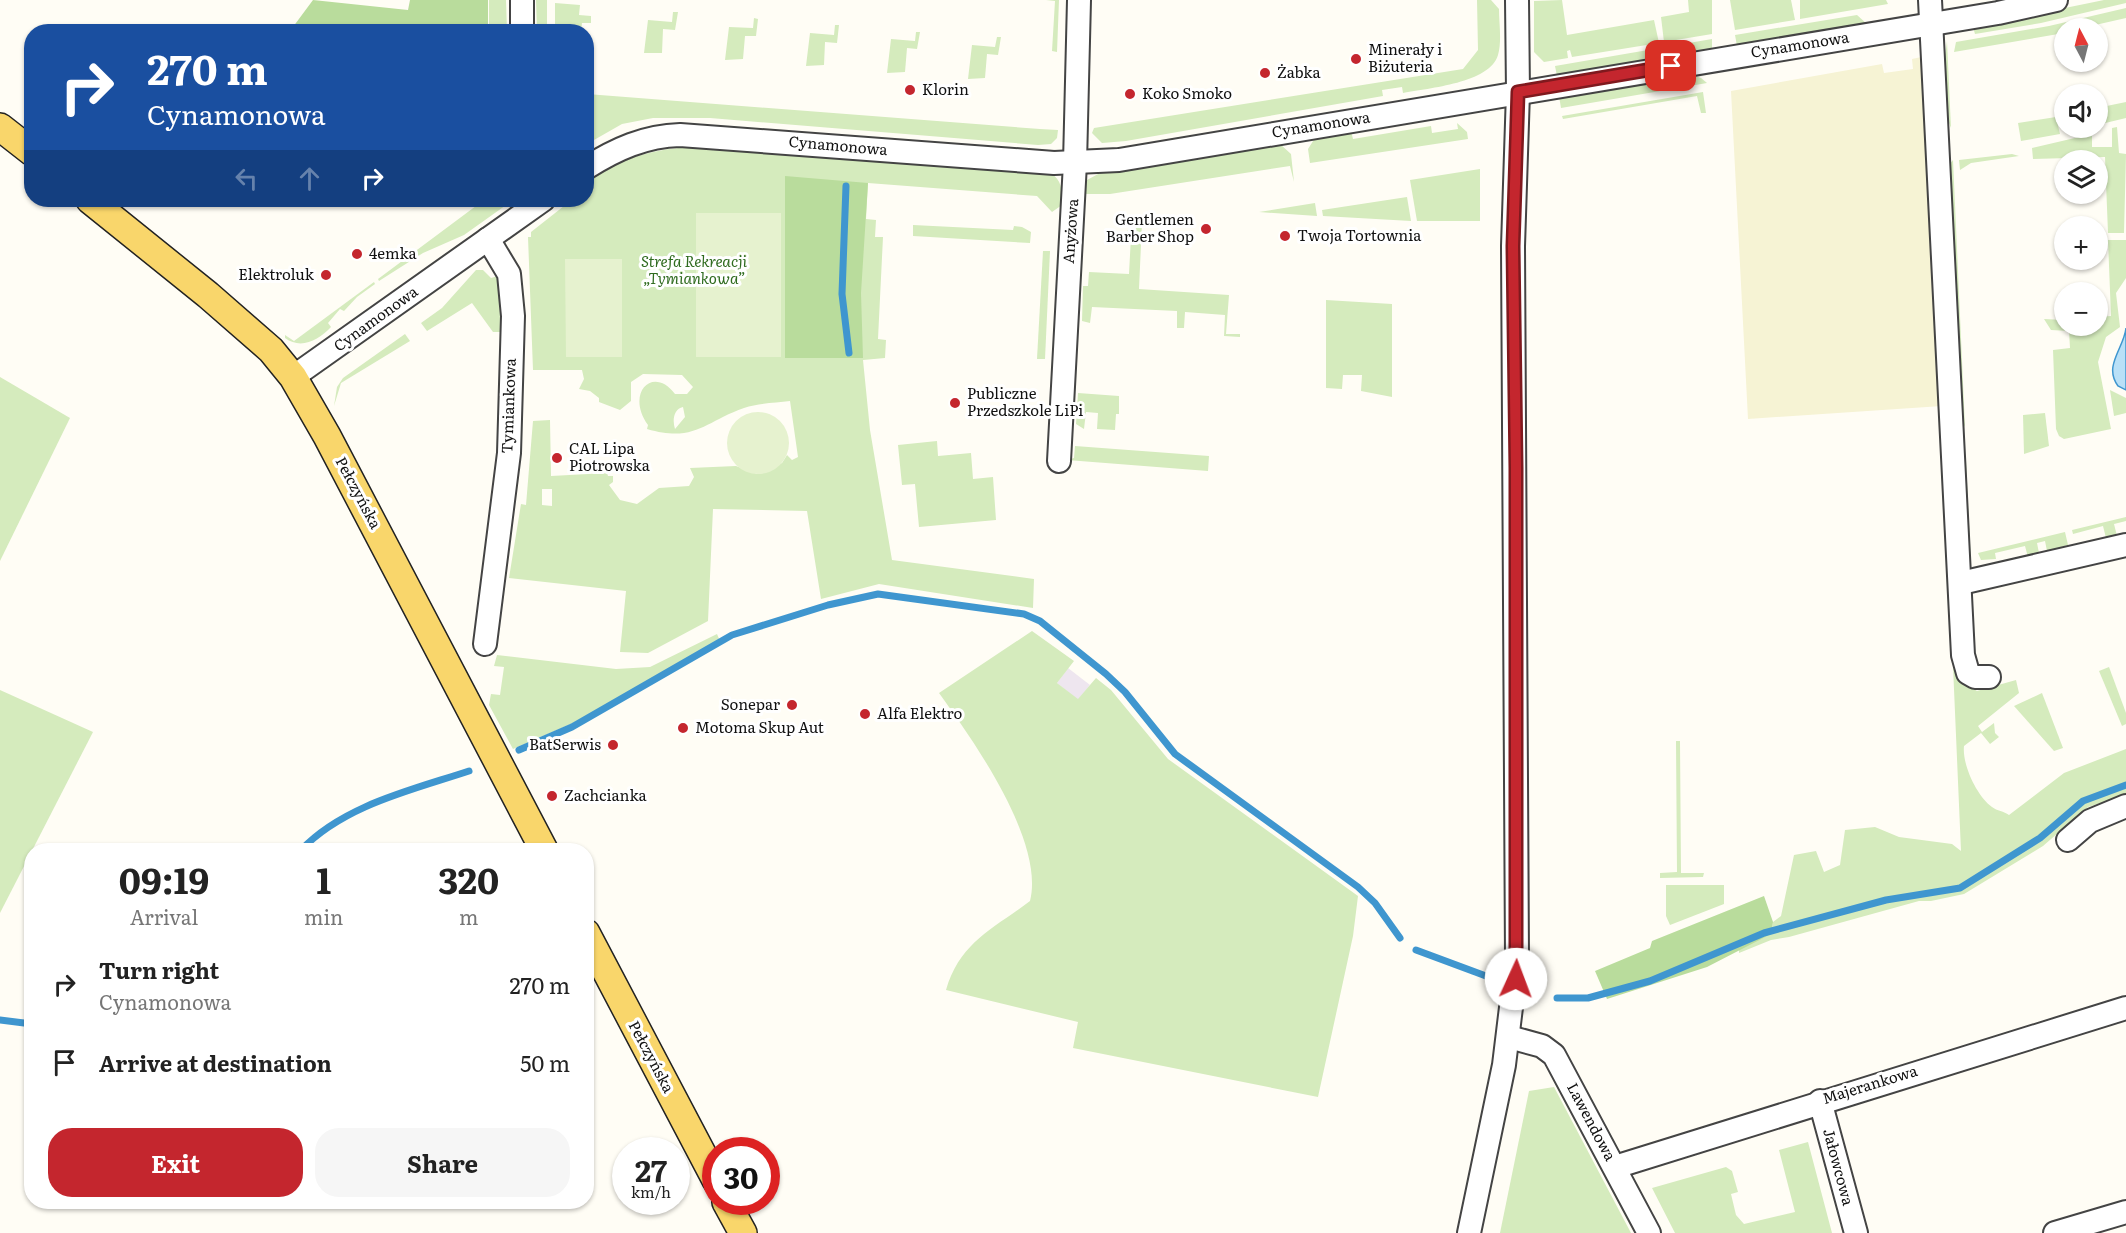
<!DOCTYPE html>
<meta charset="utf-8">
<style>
body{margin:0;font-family:Literata,serif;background:#f6f6f6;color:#222;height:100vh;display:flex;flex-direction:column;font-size:22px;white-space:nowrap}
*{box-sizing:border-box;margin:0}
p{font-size:20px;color:#767676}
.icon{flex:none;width:33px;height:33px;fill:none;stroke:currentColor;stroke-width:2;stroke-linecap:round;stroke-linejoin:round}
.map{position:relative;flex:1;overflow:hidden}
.sheet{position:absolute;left:24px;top:843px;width:570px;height:366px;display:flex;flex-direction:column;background:#fff;border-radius:24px;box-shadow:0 2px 4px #0004}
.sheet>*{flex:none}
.hud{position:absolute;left:24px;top:24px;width:570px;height:183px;border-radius:24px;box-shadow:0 2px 4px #0004;background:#1a4fa0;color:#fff;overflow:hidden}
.needle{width:39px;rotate:353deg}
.fabs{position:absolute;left:2054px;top:18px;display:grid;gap:12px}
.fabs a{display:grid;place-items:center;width:54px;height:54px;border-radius:50%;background:#fff;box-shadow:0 2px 4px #0004;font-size:30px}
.speed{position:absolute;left:612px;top:1137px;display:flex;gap:12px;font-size:30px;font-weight:700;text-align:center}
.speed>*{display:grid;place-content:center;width:78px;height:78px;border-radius:50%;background:#fff;box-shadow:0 2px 4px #0004;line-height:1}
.speed small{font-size:15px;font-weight:400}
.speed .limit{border:9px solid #d22;background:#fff;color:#111}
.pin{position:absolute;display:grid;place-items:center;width:51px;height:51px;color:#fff;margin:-26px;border-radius:12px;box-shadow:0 3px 9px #0006}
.me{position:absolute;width:66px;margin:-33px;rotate:2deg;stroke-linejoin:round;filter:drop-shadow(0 0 4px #0008)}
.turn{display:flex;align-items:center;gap:21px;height:126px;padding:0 24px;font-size:27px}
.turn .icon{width:78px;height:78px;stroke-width:2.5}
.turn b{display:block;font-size:42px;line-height:51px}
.lanes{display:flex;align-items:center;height:57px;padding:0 24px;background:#0003;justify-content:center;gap:30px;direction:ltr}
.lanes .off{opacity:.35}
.eta{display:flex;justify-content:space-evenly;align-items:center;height:102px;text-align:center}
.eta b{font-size:36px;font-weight:700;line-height:42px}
.button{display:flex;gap:12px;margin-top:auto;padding:12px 24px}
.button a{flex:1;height:69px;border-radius:24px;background:#c4262e;color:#fff;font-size:24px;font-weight:700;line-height:69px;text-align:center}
.button a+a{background:#f6f6f6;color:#222}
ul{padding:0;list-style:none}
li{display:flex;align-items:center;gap:18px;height:78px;padding:0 24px}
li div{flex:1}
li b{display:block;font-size:22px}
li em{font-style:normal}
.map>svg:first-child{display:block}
.industrial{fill:#eee6ef}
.farmland{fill:#f6f3d4}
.green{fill:#d5ebbd;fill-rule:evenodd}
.forest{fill:#b9dc9c}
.pitch{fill:#e6f2cf}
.water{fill:#b9e0f7;stroke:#3f96cf;stroke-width:1.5}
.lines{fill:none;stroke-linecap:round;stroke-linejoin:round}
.stream{stroke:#3f96cf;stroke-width:7}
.minor-casing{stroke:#444;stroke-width:26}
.major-casing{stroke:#222;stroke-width:30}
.minor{stroke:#fff;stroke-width:22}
.major{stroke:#f9d66b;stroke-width:27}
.route-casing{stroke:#7f191e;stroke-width:15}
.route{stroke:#c4262e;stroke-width:10}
.poi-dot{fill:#c4262e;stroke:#fff;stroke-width:2}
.labels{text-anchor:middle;stroke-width:6;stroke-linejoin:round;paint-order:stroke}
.street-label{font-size:15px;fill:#111;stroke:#fff}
.poi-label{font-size:15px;fill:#111;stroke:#fff;text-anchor:start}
.park-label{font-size:15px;font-style:italic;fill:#2f6b1f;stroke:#fff}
</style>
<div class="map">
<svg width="2126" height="1233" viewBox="0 0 2126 1233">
<rect width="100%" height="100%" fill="#fffdf5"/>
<path class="industrial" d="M 1068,668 L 1090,685 L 1078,700 L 1057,683 Z"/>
<path class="farmland" d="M 1926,56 L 1942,406 L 1748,419 L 1731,91 L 1882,64 L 1884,73 L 1913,69 L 1912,59 Z"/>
<g class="green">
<path d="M 489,0 L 506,0 L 507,31 L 489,31 Z"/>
<path d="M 547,0 L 547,31 L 537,31 L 536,0 Z"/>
<path d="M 1046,0 L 1059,0 L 1057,52 L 1052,51 L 1055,1 Z"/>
<path d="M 1477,0 L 1491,0 L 1499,9 C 1499,23 1502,41 1498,55 C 1490,83 1429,88 1403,93 L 1402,87 L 1382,90 L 1383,96 L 1126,141 L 1102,143 L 1092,133 L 1094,128 L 1463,69 L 1478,50 Z"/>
<path d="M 1562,0 L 1567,35 L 1654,20 L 1659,43 L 1572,57 L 1570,50 L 1567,51 L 1568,58 L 1544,62 L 1534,52 L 1534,1 Z"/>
<path d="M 1688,0 L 1712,0 L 1712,34 L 1664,42 L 1661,17 L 1689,12 Z"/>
<path d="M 1730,0 L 1791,0 L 1795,20 L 1735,30 Z"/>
<path d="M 1800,0 L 1886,0 L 1888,4 L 1800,19 Z"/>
<path d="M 2104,0 L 2126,0 L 2126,3 L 2041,23 L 1975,34 L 1973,27 Z"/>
<path d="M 555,3 L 580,5 L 579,15 L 591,16 L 591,23 L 582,23 L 581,31 L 555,31 Z"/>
<path d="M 2126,8 L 2126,18 L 2082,28 L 2064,28 L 2064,33 L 1954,52 L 1956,42 L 2049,26 Z"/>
<path d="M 673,12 L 678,12 L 675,30 L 663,29 L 662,53 L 644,53 L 648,20 L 672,22 Z"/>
<path d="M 1857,15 L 1867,24 L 1737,46 L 1735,35 Z"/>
<path d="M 754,18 L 758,19 L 756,36 L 745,36 L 743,59 L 725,60 L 729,27 L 753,28 Z"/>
<path d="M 835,25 L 839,25 L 837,43 L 825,42 L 824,65 L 806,66 L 810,33 L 834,35 Z"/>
<path d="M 916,32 L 920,32 L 917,49 L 907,48 L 905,72 L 887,73 L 891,39 L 915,41 Z"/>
<path d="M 997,37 L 1001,37 L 998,55 L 987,54 L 985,78 L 968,79 L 972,45 L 995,47 Z"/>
<path d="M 1712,39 L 1712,50 L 1557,76 L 1555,66 Z"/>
<path d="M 1947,41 L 1951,128 L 1947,118 L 1945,57 Z"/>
<path d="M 1689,74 L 1701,78 L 1707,83 L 1561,108 L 1559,96 Z"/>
<path d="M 1703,92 L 1706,113 L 1701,113 L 1697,96 L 1563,119 L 1562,116 Z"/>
<path d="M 587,94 L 1040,129 L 1058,130 L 1057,138 L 1051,144 L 1038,145 L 710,118 L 653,118 L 622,124 L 587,144 Z"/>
<path d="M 2126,102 L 2126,118 L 2097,125 L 2097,108 Z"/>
<path d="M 2056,117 L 2060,134 L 2021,141 L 2018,123 Z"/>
<path d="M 1457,123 L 1467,132 L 1468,139 L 1310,163 L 1308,149 L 1315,138 L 1351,131 L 1353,139 L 1431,126 L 1432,133 L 1458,129 Z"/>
<path d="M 2117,127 L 2119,153 L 2126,154 L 2124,233 L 2108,233 L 2105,157 L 2033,159 L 2032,148 L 2092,134 L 2092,147 L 2112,147 L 2112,128 Z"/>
<path d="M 1280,144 L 1291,154 L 1294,182 L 1290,166 L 1110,194 L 1082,194 L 1087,180 L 1100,173 Z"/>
<path d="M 688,147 L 1051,173 C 1063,182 1062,191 1062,205 L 1052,212 L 1037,196 L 868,183 L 866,219 L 876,220 L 875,237 L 883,237 L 878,339 L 886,340 L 885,358 L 863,360 L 870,430 L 892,560 L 1034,579 L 1033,608 L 879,584 L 821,599 L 807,511 L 713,509 L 708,621 L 648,653 L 620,652 L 626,591 L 509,578 L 521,504 L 526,505 L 533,421 L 550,420 L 551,476 L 607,473 L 608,476 L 613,476 L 613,482 L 609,485 L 620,500 L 637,504 L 659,488 L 689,486 L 694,477 L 690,468 L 736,466 L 757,474 L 782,463 L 787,455 L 792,460 L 798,457 L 790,401 C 775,403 758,403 744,408 C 704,422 695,443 647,429 L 648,425 C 625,393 653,365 675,394 L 687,394 L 693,387 L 682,375 L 643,374 L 631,382 L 631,401 L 620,410 L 599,402 L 599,398 L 590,391 L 579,389 L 584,379 L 582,370 L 533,370 L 528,237 L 531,237 L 531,232 L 564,206 L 560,200 L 586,200 L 587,180 C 619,159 650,150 688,147 ZM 683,407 L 685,417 L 675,429 C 672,420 674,409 683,407 ZM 542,489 L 552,489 L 552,506 L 542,505 Z"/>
<path d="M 2012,154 L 2019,156 L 1971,163 L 1960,170 L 1959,160 Z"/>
<path d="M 1953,160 L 1965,427 L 1962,421 L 1949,165 Z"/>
<path d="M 1480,169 L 1480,221 L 1417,221 L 1410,180 Z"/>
<path d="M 1407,197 L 1411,221 L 1323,216 L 1322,210 Z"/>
<path d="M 484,200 L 513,200 L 464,235 L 423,253 L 379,281 L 378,279 Z"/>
<path d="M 1315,203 L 1317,216 L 1259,212 Z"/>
<path d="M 1142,222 L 1139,289 L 1229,295 L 1226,334 L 1240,334 L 1240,337 L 1224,336 L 1225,315 L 1185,312 L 1184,328 L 1177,328 L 1177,311 L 1092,307 L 1090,323 L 1082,321 L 1083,286 L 1088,286 L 1089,272 L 1129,274 L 1131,236 L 1125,233 L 1134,224 Z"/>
<path d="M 913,225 L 1013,230 L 1014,226 L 1022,227 L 1031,232 L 1030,243 L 913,236 Z"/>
<path d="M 2108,240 L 2126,240 L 2126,278 L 2116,293 L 2120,327 L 2106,337 L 2098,362 L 2111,429 L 2064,439 L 2059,436 L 2056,429 L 2053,350 L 2070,348 L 2069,331 L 2051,330 L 2044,319 L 2064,320 L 2064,326 L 2097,326 L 2097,317 L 2111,316 Z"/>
<path d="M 1043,251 L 1050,251 L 1045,359 L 1037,359 Z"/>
<path d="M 476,270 L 483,270 L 491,278 L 498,276 L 502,332 L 493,332 L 472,303 L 427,331 L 421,323 L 442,308 Z"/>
<path d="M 374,282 L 375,284 L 357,297 L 344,311 L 340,309 L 328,323 L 331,327 C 319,340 301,350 285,338 L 285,335 L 294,341 Z"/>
<path d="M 1326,300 L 1392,304 L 1392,397 L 1361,391 L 1362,375 L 1343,375 L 1342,389 L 1326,388 Z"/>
<path d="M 405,334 L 410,341 L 341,383 L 334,406 L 337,387 L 343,378 Z"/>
<path d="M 0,377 L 70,418 L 0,561 Z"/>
<path d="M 2110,390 L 2126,398 L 2126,413 L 2114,416 Z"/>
<path d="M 1078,393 L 1119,396 L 1119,414 L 1116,414 L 1115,430 L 1097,429 L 1098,413 L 1086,412 L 1084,429 L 1076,424 Z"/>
<path d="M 2045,413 L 2049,446 L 2024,454 L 2023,415 Z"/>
<path d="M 937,441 L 938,456 L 971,453 L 973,479 L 993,477 L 996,520 L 919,527 L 915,484 L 902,485 L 898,445 Z"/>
<path d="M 1075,446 L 1209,456 L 1208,471 L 1067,460 L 1074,458 Z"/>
<path d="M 1966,461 L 1971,565 L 1968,558 L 1964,471 Z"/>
<path d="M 2126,517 L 2126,521 L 2114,524 L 2118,540 L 2107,542 L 2103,526 L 2073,534 L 2072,530 Z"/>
<path d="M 2065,532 L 2068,545 L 2047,551 L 2045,541 L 2037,543 L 2040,558 L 2029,561 L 2025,546 L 1995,553 L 1996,559 L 1981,560 L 1978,553 Z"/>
<path d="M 1032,631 L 1074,661 L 1057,683 L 1078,699 L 1096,678 L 1111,690 L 1168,759 L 1358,896 L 1353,936 L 1318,1097 L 1073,1048 L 1078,1022 L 946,990 C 960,942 993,929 1030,901 C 1045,841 973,740 939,693 Z"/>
<path d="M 717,634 L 720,641 L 573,723 L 513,749 L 489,705 L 491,694 L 500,695 L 504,667 L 494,666 L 497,655 L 616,669 L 650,667 Z"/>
<path d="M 1953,666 L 1962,682 L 1977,691 L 2016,680 L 2019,693 L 1978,726 L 1982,732 L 1994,723 L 1995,733 L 1999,737 L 1990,744 L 1981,733 L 1964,746 C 1962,765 1977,796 1992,807 C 1997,811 2004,811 2009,815 L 2064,773 L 2126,749 L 2126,795 L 2088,807 L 2043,846 L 1964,894 L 1931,901 L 1919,901 L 1789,937 L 1771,940 L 1739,953 L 1739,949 L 1771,934 L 1773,922 L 1781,916 L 1794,855 L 1816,851 L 1824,872 L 1840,865 L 1845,830 L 1875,827 L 1899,837 L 1952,844 L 1961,851 Z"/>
<path d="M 2109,667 L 2126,713 L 2126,724 L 2122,726 L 2099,671 Z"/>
<path d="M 0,690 L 93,732 L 0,913 Z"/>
<path d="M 2042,693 L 2063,748 L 2054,751 L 2014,706 Z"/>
<path d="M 1676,741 L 1680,741 L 1681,873 L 1704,873 L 1703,877 L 1660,878 L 1660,873 L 1677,872 Z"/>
<path d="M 1666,885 L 1724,885 L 1724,904 L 1670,925 L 1666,916 Z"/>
<path d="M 1554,1087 L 1631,1233 L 1500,1233 L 1529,1091 Z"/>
<path d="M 1808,1142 L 1832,1233 L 1675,1233 L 1652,1188 L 1726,1167 L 1732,1171 L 1738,1192 L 1731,1194 L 1736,1215 L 1744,1224 L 1795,1212 L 1779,1150 Z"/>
</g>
<g class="forest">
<path d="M 313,0 L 408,10 L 410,0 L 488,0 L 488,31 L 290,31 Z"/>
<path d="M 785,176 L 868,183 L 861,293 L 863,358 L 785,358 Z"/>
<path d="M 1764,896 L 1773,922 L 1771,934 L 1707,967 L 1607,999 L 1595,971 L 1650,948 L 1652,941 Z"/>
</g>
<g class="pitch">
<rect x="696" y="213" width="85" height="144"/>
<path d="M 565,259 L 622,259 L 622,357 L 566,357 Z"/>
<circle cx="758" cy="443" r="31"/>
</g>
<path class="water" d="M 2126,328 L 2126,390 L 2118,386 C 2103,366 2124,348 2126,328 Z"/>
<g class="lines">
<g class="stream">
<path d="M 846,186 L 842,294 L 849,353"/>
<path d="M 519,750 L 572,727 L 732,635 L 828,605 L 878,594 L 1024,614 L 1040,621 L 1106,674 L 1125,692 L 1175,754 L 1358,887 L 1375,903 L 1400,938"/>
<path d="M 301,850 C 344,805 412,790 469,771"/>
<path d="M 1416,950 L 1486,976"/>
<path d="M 1557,998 L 1588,998 L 1650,981 L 1764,933 L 1886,900 L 1960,888 L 2040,838 L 2083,801 L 2126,785"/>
<path d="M 0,1020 L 32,1024"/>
</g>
<g class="minor-casing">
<g id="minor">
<path d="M 522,0 L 522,32"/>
<path d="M 1930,0 L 1963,655 L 1968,673 L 1975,677 L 1989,677"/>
<path d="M 586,168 C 616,149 645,136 680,135 L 1054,163 L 1119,160 L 1998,13 L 2056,0"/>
<path d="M 293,377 L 543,200"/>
<path d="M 1059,461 L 1075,163 L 1079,0"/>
<path d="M 1961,583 L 2126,545"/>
<path d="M 485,644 L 509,453 L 513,316 L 509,274 L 488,239"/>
<path d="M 2068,840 L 2090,821 L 2126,806"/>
<path d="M 1509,1037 L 1542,1046 L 1554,1055 L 1649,1233"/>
<path d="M 1820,1101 L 1856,1233"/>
<path d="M 1615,1167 L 2126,1008"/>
<path d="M 1469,1233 L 1504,1065 L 1517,958 L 1513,246 L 1518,92 L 1517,0"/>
<path d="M 2055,1233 L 2126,1212"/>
</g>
</g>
<g class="major-casing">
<g id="major">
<path d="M 0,127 L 32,152"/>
<path d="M 90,200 L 208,295 L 271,350 L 293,377 L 327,436 L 544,850"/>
<path d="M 586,933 L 716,1180"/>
<path d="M 726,1202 L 743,1233"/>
</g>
</g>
<use href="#minor" class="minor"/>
<use href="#major" class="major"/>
</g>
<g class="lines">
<g class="route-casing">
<path id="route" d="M 1516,979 L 1516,468 L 1513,246 L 1518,92 L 1671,66"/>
</g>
<use href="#route" class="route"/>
</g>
<g class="poi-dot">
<circle cx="1356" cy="59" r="6"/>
<circle cx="1265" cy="73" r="6"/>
<circle cx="910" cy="90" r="6"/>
<circle cx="1130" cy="94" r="6"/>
<circle cx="1206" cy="229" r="6"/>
<circle cx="1285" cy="236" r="6"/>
<circle cx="357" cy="254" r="6"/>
<circle cx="326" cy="275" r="6"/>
<circle cx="955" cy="403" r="6"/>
<circle cx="557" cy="458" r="6"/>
<circle cx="792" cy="705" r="6"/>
<circle cx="865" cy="714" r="6"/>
<circle cx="683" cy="728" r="6"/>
<circle cx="613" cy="745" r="6"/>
<circle cx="552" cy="796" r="6"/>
</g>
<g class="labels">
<g class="street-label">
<text transform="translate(1800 45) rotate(-9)" y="5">Cynamonowa</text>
<text transform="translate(1321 125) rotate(-9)" y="5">Cynamonowa</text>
<text transform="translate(838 146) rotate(5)" y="5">Cynamonowa</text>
<text transform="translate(1071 231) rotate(-86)" y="5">Anyżowa</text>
<text transform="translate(376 319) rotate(-36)" y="5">Cynamonowa</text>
<text transform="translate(509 406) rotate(-88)" y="5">Tymiankowa</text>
<text transform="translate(358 493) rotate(62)" y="5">Pełczyńska</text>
<text transform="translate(651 1057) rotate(62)" y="5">Pełczyńska</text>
<text transform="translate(1870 1085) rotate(-17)" y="5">Majerankowa</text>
<text transform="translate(1591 1122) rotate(62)" y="5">Lawendowa</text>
<text transform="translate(1838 1167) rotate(75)" y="5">Jałowcowa</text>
</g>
<g class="poi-label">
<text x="1368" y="55">Minerały i<tspan x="1368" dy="17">Biżuteria</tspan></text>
<text x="1277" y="78">Żabka</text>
<text x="922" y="95">Klorin</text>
<text x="1142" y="99">Koko Smoko</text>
<text x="1194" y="225" text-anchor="end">Gentlemen<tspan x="1194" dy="17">Barber Shop</tspan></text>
<text x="1297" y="241">Twoja Tortownia</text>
<text x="369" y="259">4emka</text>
<text x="314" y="280" text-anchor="end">Elektroluk</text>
<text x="967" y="399">Publiczne<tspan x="967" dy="17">Przedszkole LiPi</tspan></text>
<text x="569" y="454">CAL Lipa<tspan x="569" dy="17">Piotrowska</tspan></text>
<text x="780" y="710" text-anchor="end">Sonepar</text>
<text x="877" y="719">Alfa Elektro</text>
<text x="695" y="733">Motoma Skup Aut</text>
<text x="601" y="750" text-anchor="end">BatSerwis</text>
<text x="564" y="801">Zachcianka</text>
</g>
<g class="park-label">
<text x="694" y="267">Strefa Rekreacji<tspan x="694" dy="17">„Tymiankowa”</tspan></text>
</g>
</g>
</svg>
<div class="fabs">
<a><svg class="needle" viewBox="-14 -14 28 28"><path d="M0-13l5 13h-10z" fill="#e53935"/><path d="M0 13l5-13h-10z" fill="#767676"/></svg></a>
<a><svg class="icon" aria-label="sound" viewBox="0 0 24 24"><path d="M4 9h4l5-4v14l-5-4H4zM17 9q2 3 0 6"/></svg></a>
<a><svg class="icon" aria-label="layers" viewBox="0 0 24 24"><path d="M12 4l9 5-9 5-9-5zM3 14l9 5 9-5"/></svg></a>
<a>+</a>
<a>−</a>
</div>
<div class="speed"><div>27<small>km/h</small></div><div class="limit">30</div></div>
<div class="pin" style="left:1671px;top:66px;background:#d93025"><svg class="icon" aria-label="arrive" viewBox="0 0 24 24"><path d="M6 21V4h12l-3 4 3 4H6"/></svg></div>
<svg class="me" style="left:1516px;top:979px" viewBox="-20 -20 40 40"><circle r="19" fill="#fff"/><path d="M0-13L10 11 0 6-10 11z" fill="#c4262e"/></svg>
<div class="hud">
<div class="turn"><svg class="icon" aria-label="right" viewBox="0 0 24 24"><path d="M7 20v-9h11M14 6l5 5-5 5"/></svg><div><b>270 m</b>Cynamonowa</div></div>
<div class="lanes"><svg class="icon off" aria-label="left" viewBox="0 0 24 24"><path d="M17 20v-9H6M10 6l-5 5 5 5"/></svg><svg class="icon off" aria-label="ahead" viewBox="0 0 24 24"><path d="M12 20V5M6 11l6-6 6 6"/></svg><svg class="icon" aria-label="right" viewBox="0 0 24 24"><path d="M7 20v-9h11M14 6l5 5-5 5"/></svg></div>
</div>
<section class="sheet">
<div class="eta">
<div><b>09:19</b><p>Arrival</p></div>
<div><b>1</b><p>min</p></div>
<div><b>320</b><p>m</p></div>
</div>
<ul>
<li><svg class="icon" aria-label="right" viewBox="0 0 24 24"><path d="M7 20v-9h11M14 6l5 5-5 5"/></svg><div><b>Turn right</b><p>Cynamonowa</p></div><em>270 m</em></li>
<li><svg class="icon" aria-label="arrive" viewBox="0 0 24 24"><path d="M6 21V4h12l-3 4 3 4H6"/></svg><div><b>Arrive at destination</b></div><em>50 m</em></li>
</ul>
<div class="button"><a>Exit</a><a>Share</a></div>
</section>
</div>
